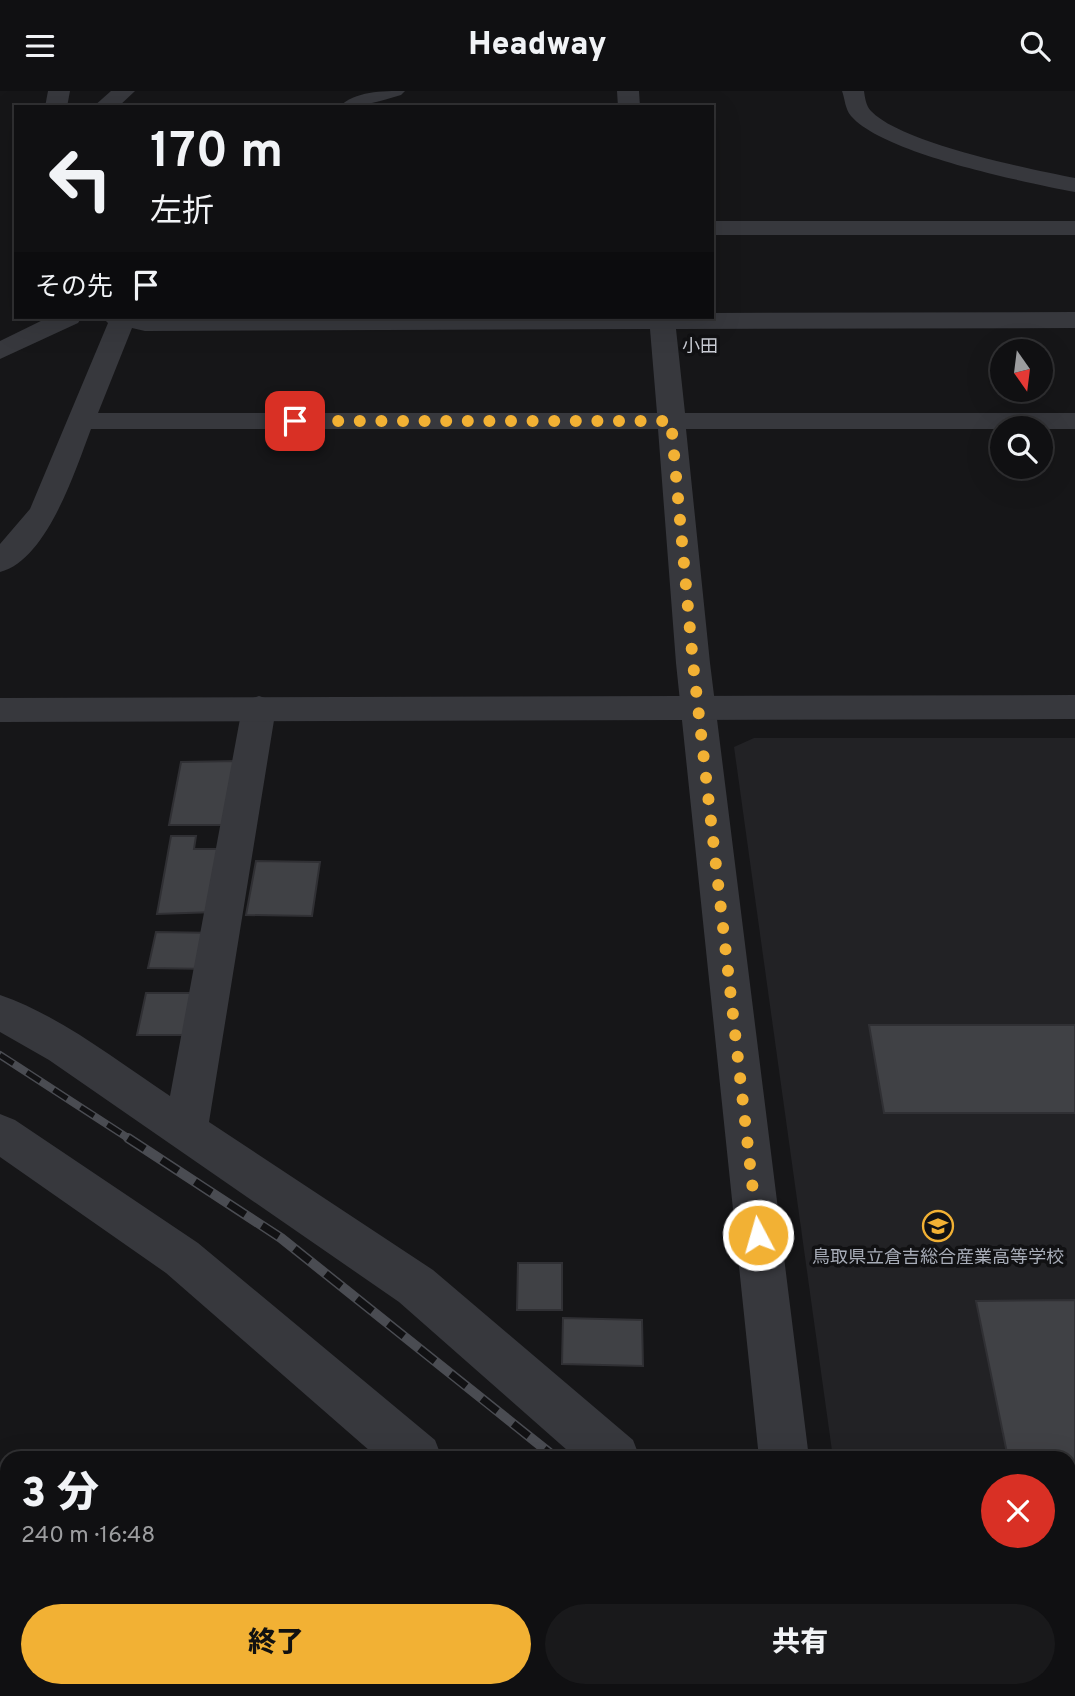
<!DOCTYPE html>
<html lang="ja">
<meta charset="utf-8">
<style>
body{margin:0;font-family:Overpass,"Noto Sans JP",sans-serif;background:#19191b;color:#f1f3f6;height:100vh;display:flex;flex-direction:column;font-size:26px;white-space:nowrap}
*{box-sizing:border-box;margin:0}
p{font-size:23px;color:#9c9d9f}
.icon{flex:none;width:38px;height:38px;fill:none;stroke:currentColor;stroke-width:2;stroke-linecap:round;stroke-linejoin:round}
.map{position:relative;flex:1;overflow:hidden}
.drawer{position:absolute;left:0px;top:1360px;width:1076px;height:247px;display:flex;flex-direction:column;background:#101012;border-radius:21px 21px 0 0;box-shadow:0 7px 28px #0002,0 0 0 2px #303032}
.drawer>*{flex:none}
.guide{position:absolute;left:14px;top:14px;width:700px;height:214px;border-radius:0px;box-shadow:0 7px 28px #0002,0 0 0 2px #303032;background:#101012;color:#f1f3f6;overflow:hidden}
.needle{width:46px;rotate:166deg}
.buttons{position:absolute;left:990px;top:248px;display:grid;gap:14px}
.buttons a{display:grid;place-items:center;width:63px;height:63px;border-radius:50%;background:#101012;box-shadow:0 7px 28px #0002,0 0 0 2px #303032;font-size:35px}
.pin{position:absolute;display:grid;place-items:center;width:60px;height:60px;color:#fff;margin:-30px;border-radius:14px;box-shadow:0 4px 10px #0006}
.me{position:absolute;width:77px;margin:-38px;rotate:354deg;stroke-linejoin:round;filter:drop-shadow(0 0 5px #0008)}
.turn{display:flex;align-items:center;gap:24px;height:147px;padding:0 21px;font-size:32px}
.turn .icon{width:91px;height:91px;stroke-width:2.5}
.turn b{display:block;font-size:49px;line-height:60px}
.then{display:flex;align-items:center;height:66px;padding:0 21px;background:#0003;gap:14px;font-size:26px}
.round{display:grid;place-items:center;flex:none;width:74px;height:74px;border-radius:37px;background:#19191b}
.headline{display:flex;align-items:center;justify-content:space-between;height:119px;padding:0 21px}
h1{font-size:42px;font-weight:800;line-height:52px}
.cta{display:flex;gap:14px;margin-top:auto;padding:14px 21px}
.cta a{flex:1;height:80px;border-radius:42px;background:#f2b134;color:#111;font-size:28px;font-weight:800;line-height:80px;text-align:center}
.cta a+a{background:#19191b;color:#f1f3f6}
header{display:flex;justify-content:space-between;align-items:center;height:91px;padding:0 21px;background:#101012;font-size:32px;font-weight:800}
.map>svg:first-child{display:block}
.built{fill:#222225}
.building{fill:#404145;stroke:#303034;stroke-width:2}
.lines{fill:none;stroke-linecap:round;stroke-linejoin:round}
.minor{fill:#37383d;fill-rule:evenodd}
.tertiary{fill:#37383d;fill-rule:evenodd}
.rail-far1-casing{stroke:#4a4c52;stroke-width:8}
.rail-casing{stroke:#4a4c52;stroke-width:10}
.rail-far1{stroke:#111113;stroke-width:5;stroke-dasharray:16;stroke-linecap:butt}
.rail{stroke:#111113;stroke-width:7;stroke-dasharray:20;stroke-linecap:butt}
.route{stroke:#f2b134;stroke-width:12;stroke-dasharray:0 21.6}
.labels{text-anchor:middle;stroke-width:7;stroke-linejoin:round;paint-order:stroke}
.far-quarter-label{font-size:18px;fill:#c9ccd4;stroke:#111113}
.poi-label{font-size:18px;fill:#a8adb8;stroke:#111113}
</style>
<header><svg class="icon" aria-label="menu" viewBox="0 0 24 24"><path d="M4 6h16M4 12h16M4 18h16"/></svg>Headway<svg class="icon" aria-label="search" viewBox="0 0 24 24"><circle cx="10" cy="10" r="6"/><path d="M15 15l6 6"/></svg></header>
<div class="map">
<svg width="1075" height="1605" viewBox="0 0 1075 1605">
<rect width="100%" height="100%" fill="#161618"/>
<path class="built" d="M 754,647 L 1075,647 L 1075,1605 L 934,1605 L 928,1600 L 1069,1600 L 1069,1367 L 833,1367 L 734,656 Z"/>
<g class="building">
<path d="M 237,670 L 226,734 L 169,734 L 181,671 Z"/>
<path d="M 171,745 L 196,745 L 194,758 L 226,758 L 216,821 L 157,823 Z"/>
<path d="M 256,770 L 320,771 L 312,825 L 246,824 Z"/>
<path d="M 156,841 L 218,842 L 211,878 L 148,877 Z"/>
<path d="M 146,902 L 206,902 L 199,944 L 137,944 Z"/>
<path d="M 869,934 L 1075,934 L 1075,1022 L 884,1022 Z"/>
<path d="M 518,1172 L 562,1172 L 562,1219 L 517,1219 Z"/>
<path d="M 1075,1209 L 1075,1542 L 1069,1543 L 1069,1367 L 1008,1367 L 976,1210 Z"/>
<path d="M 563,1227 L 642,1229 L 643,1275 L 562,1273 Z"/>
</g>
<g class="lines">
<g class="minor">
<path d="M 48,0 L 70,0 L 67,16 L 45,16 Z"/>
<path d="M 111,0 L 135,0 L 118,16 L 93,16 Z"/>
<path d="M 405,0 L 401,4 C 380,10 362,16 339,16 C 355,0 382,0 405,0 Z"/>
<path d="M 617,0 L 639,0 L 640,16 L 618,16 Z"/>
<path d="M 842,0 L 864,0 C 865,7 866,15 871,20 C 901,52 1029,78 1075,87 L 1075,101 C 1024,91 884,63 851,25 C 845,18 845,8 842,0 Z"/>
<rect x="712" y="130" width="363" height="14"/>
<path d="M 1075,221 L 1075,237 L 676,238 L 685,322 L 1075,322 L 1075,338 L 686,338 L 710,572 L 809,1367 L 759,1367 L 676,572 L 658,338 L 91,338 C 75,380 47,469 0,481 L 0,453 L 30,418 L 108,232 L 102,226 L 712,226 L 712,222 ZM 132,237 L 145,240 L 650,238 L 657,322 L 98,322 Z"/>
<path d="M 49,226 L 82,226 L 78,232 L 0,268 L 0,250 Z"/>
<path d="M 259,605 L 271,609 L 276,617 L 209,1031 L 433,1179 L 633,1349 L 640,1367 L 576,1367 L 399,1211 L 49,969 L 0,941 L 0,904 C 61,925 117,970 170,1005 L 242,617 L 247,609 Z"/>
<path d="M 0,1023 L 15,1029 L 198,1152 L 435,1349 L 442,1367 L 378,1367 L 166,1182 L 0,1066 Z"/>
<path d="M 657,1600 L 716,1600 L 718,1605 L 659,1605 Z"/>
<path d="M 846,1600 L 905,1600 L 907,1605 L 848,1605 Z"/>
</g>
<path class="tertiary" d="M 1075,604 L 1075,628 L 0,631 L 0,607 Z"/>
<g class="rail-far1-casing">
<path id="rail-far1" d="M 0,964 L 131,1049"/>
</g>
<g class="rail-casing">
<g id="rail">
<path d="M 128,1047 L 281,1147 L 556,1367"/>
<path d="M 815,1600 L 821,1605"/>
</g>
</g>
<use href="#rail-far1" class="rail-far1"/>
<use href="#rail" class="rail"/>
</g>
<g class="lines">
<path class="route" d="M 295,330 L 671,330 L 693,572 L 758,1144"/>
</g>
<defs>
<g id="school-ring" transform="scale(1.575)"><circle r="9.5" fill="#111113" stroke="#f2b134" stroke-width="1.5"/><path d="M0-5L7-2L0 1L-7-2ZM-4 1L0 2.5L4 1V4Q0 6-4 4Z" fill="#f2b134"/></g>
</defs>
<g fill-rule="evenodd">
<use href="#school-ring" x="938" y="1135"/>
</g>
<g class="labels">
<g class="far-quarter-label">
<text x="700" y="261">小田</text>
</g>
<g class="poi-label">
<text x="938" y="1172">鳥取県立倉吉総合産業高等学校</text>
</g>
</g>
</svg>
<div class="buttons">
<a><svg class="needle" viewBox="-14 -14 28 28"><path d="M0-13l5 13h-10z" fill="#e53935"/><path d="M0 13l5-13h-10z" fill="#9c9d9f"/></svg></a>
<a><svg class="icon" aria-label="search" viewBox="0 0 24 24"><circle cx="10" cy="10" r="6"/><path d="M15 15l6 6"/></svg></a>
</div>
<div class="pin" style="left:295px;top:330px;background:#d93025"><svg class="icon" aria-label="arrive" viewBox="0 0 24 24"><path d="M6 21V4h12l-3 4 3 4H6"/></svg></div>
<svg class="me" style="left:758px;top:1144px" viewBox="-20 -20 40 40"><circle r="17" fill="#f2b134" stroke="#fff" stroke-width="3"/><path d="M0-11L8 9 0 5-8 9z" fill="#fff"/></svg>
<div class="guide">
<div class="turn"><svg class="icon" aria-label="left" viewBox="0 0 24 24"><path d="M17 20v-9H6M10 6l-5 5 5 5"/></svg><div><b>170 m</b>左折</div></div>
<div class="then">その先<svg class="icon" aria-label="arrive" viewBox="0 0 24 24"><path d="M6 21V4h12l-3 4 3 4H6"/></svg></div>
</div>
<section class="drawer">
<div class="headline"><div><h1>3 分</h1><p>240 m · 16:48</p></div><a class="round" style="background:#d93025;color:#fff"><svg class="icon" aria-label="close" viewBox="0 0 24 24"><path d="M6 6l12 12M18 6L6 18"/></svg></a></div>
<div class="cta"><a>終了</a><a>共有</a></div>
</section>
</div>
